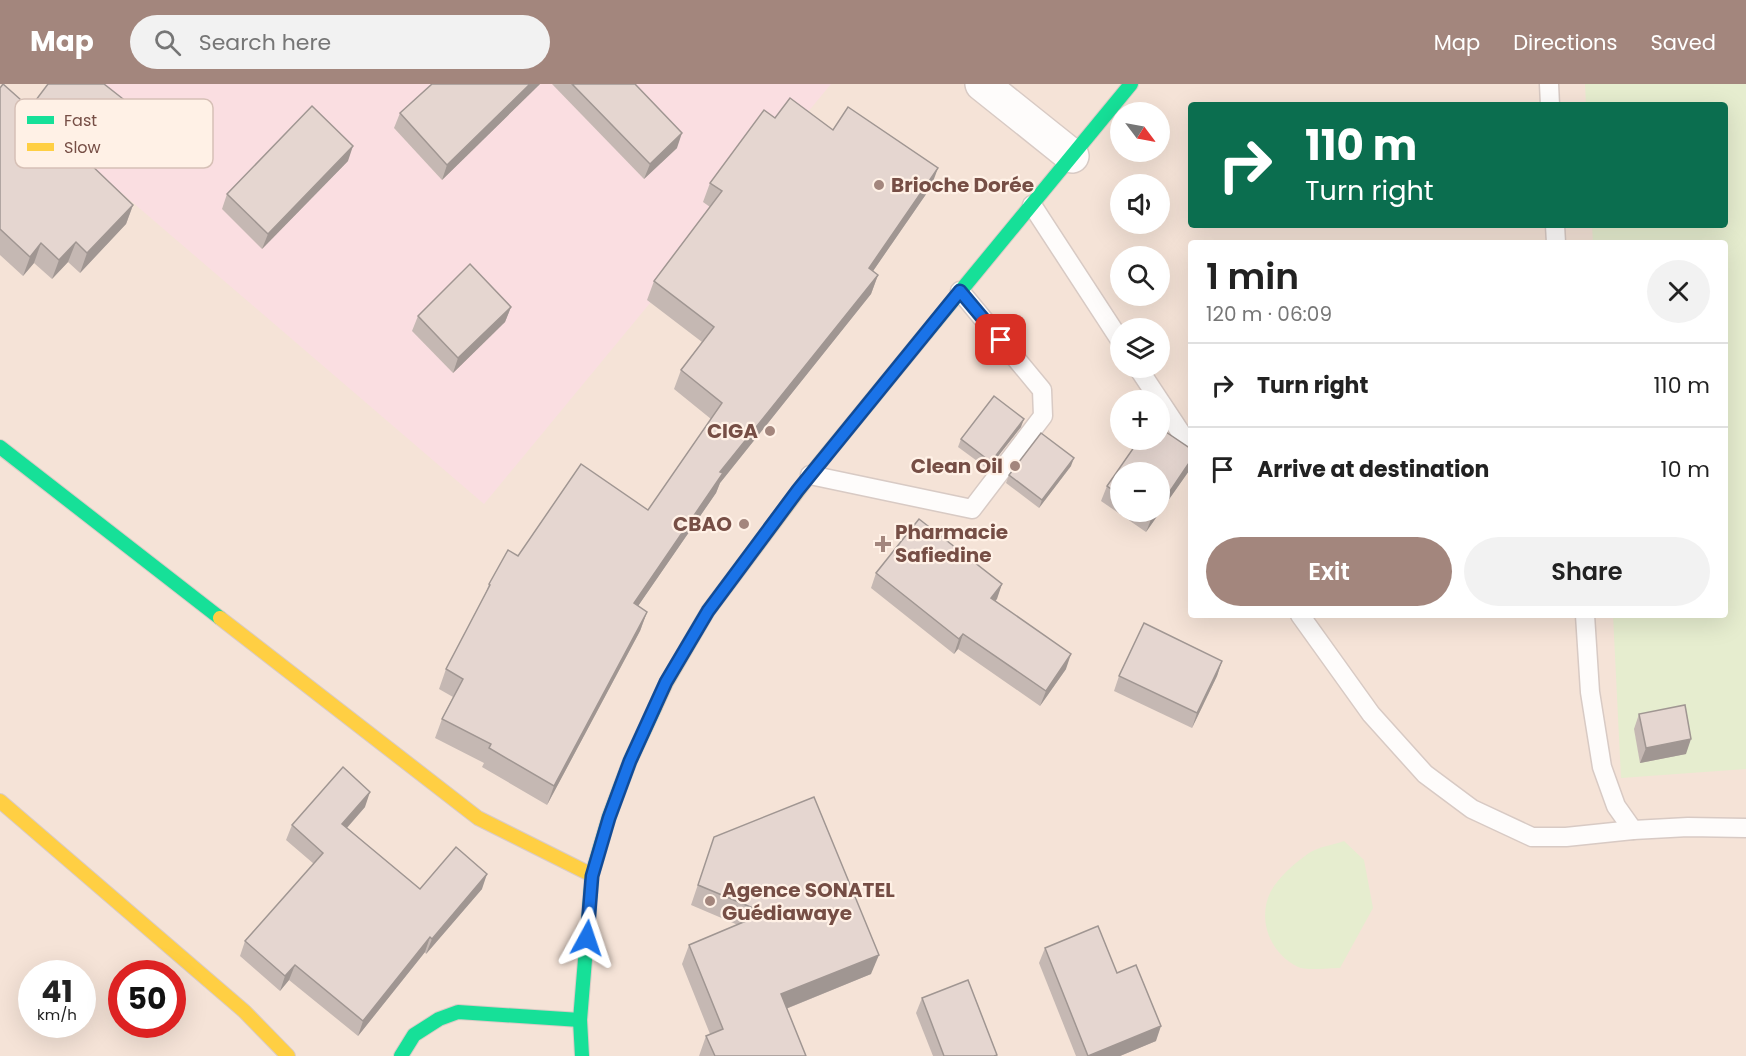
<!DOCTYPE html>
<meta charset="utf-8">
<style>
body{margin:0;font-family:Poppins,sans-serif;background:#f2f2f2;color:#222;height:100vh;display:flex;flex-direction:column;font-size:22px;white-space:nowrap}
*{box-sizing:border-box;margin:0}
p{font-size:20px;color:#767676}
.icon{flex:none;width:33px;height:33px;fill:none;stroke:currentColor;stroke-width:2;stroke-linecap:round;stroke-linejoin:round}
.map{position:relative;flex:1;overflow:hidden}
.side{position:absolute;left:1188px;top:156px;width:540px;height:378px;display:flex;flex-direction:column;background:#fff;border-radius:6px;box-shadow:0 6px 24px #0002}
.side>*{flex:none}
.guide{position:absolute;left:1188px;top:18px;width:540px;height:126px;border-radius:6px;box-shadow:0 6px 24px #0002;background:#0b6e4f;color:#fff;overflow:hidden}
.needle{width:39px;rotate:122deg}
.buttons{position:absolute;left:1110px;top:18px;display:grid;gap:12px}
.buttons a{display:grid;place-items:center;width:60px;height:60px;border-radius:50%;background:#fff;box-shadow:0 6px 24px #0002;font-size:30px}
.speed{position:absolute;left:18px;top:876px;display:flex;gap:12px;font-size:30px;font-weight:700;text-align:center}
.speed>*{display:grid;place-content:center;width:78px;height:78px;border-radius:50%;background:#fff;box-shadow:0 6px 24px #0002;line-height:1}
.speed small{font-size:15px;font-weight:400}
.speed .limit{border:9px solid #d22;background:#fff;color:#111}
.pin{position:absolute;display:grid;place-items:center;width:51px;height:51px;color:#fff;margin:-26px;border-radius:12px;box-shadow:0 3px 9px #0006}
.me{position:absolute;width:66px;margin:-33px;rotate:5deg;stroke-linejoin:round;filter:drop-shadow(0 0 4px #0008)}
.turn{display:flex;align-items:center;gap:21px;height:126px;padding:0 18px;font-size:27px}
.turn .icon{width:78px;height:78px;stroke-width:2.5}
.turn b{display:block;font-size:42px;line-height:51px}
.round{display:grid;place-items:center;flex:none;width:63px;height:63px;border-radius:32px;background:#f2f2f2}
.overview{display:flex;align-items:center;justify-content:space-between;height:102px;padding:0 18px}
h1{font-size:36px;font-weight:600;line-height:45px}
.action{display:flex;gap:12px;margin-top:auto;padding:12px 18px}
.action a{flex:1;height:69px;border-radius:36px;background:#a3867d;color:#fff;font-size:24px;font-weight:600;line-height:69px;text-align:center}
.action a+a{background:#f2f2f2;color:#222}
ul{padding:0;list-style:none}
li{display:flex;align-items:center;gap:18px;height:84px;padding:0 18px;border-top:2px solid #e0e0e0}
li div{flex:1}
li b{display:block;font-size:22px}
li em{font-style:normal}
header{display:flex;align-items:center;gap:36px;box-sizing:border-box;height:84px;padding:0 30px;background:#a3867d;color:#fff}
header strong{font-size:28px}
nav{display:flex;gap:33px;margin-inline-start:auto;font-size:21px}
.search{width:420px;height:54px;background:#f2f2f2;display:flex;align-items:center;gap:15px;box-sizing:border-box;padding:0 21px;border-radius:33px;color:#767676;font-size:22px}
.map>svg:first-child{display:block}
.residential{fill:#f5e3d7;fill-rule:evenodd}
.medical{fill:#fadee1}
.green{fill:#e6edcf}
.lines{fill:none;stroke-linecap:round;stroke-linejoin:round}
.lane-casing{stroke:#d8cac4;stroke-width:21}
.street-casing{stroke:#d8cac4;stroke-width:36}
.fast-casing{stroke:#d9cbc5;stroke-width:16}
.slow-casing{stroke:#d9cbc5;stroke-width:16}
.lane{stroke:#fefcfb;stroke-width:18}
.street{stroke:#fefcfb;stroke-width:33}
.fast{stroke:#16e098;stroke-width:14}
.slow{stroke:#ffcf43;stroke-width:14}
.wall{fill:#c5b8b3;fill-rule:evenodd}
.shaded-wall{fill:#a09692}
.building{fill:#e5d6d0;stroke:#a09692;stroke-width:1.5}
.route-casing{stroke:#114b97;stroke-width:15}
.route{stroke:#1a73e8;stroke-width:10}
.poi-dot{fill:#a3867d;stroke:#fff1e6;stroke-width:2}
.labels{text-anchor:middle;stroke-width:4.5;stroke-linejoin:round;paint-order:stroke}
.poi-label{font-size:20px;font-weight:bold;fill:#764e45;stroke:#fff1e6;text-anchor:start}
.key{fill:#fff1e6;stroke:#d6c0b6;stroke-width:1.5}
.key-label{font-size:16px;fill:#764e45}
</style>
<header>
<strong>Map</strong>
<div class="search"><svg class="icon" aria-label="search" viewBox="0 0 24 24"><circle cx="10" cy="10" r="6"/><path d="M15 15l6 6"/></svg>Search here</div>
<nav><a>Map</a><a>Directions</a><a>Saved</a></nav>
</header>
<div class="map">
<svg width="1746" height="972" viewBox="0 0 1746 972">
<rect width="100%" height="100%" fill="#f7eee6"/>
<path class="residential" d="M 0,0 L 1746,0 L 1746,972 L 0,972 ZM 1191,21 L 1725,21 L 1725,141 L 1191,141 ZM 1120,28 L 1160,28 L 1160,68 L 1120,68 ZM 1120,100 L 1160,100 L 1160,140 L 1120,140 ZM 1191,159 L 1725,159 L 1725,531 L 1191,531 ZM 1120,172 L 1160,172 L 1160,212 L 1120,212 ZM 1120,244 L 1160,244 L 1160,284 L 1120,284 ZM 1120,316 L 1160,316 L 1160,356 L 1120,356 ZM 1120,388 L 1160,388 L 1160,428 L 1120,428 ZM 32,890 L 82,890 L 82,940 L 32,940 ZM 122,890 L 172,890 L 172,940 L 122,940 Z"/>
<path class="medical" d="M 106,0 L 831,0 L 484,420 L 53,50 Z"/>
<g class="green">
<path d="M 1585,0 L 1746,0 L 1746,685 L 1621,694 L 1613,531 L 1725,531 L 1725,159 L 1593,159 L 1592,141 L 1725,141 L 1725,21 L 1586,21 Z"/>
<path d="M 1344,757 L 1364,776 L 1373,824 L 1340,884 C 1330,884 1306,887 1298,883 C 1271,870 1257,837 1270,809 C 1278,793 1295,779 1309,769 C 1318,763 1333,761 1344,757 Z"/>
</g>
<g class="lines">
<g class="lane-casing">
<g id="lane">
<path d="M 1549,0 L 1550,21"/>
<path d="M 1032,121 L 1120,256"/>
<path d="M 1555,141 L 1556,159"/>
<path d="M 1138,284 L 1191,364"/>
<path d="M 810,391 L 972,425 L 1043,332 L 1042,306 L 960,207"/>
<path d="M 1300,531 L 1371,630 L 1425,690 L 1472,725 L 1532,753 L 1566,753 L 1633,746 L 1688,743 L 1746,744"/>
<path d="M 1585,531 L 1590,608 L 1602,683 L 1616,722 L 1633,746"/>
</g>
</g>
<g class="street-casing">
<path id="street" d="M 982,0 L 1072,72"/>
</g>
<g class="fast-casing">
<g id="fast">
<path d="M 926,249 L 1131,0"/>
<path d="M 0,363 L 220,534"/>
<path d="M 401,972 L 414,951 L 439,935 L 458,928 L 580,936"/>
<path d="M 582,972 L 580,936 L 592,791 L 609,733 L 630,677 L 655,623"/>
</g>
</g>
<g class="slow-casing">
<g id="slow">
<path d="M 220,534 L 478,734 L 592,791"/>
<path d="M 655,623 L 666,599 L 708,527 L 810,391 L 926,249"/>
<path d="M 0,717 L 244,927 L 288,972"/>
</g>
</g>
<use href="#lane" class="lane"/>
<use href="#street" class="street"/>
<use href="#fast" class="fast"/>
<use href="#slow" class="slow"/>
</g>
<g class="wall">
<path d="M 432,0 L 540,0 L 442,96 L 394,44 L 400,29 Z"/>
<path d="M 552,0 L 635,0 L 677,64 L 644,95 Z"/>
<path d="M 0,4 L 30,24 L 125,41 L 92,82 L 133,121 L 126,140 L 80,189 L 68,178 L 52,195 L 34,179 L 23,192 L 0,171 Z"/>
<path d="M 775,34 L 833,46 L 931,103 L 873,187 L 878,191 L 871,210 L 720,399 L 716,409 L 638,522 L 647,528 L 640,547 L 547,721 L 482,683 L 484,679 L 435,654 L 442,635 L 453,613 L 439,605 L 446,585 L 484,513 L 489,500 L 518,472 L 648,426 L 711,335 L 674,305 L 681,286 L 702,258 L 647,216 L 654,197 L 710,123 L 703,118 L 710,99 Z"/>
<path d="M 348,77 L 262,165 L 222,125 L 227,110 Z"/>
<path d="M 511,223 L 505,238 L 453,289 L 412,247 L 418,232 Z"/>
<path d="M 1021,343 L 988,385 L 958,363 L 961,355 Z"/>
<path d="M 1160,344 L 1191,365 L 1191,384 L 1146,448 L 1101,417 L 1107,402 L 1139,356 L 1160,356 ZM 1120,388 L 1160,388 L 1160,428 L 1120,428 Z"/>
<path d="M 1071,382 L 1039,424 L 1006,399 L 1009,391 Z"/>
<path d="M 876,489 L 1002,500 L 995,517 L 1066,585 L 1040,622 L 958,565 L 954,570 L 871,504 Z"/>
<path d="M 1222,577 L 1217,592 L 1192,644 L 1114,607 L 1119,592 Z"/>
<path d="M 1639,630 L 1686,670 L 1640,679 L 1634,645 Z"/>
<path d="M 365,723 L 347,744 L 420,805 L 482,805 L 426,870 L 425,868 L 358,952 L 289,896 L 280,907 L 240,872 L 245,857 L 314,780 L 286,756 L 292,741 Z"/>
<path d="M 714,753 L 871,890 L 786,925 L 806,972 L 699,972 L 706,952 L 710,950 L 682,880 L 689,861 L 738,841 L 691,821 Z"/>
<path d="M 1045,864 L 1117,889 L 1156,957 L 1120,972 L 1076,972 L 1039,879 Z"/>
<path d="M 922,914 L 997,971 L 997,972 L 933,972 L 916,929 Z"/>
</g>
<g class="shaded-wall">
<path d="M 530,0 L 540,0 L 442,96 L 447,81 Z"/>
<path d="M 132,22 L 125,41 L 80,97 L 87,77 Z"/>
<path d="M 682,49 L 677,64 L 644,95 L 650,80 Z"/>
<path d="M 353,62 L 348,77 L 262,165 L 268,150 Z"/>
<path d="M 938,84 L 931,103 L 862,203 L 869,184 Z"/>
<path d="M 133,121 L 126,140 L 80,189 L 87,169 Z"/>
<path d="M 76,158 L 68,178 L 52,195 L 59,176 Z"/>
<path d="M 41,159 L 34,179 L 23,192 L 30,173 Z"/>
<path d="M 878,191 L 871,210 L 720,399 L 716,409 L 627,538 L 634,519 L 720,388 Z"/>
<path d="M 511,223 L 505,238 L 453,289 L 458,274 Z"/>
<path d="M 1024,335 L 1021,343 L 988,385 L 991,378 Z"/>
<path d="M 1074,374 L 1071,382 L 1039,424 L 1042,416 Z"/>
<path d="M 1191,376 L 1191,384 L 1146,448 L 1152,433 L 1155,428 L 1160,428 L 1160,422 Z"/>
<path d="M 1002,500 L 997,515 L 986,529 L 991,514 Z"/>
<path d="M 647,528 L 640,547 L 547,721 L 554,702 Z"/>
<path d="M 963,550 L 958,565 L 954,570 L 959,555 Z"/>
<path d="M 1071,570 L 1066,585 L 1040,622 L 1046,607 Z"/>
<path d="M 1222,577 L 1217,592 L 1192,644 L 1197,629 Z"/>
<path d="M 1691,655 L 1686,670 L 1640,679 L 1646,664 Z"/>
<path d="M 370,708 L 365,723 L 337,755 L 342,740 Z"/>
<path d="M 487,790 L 482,805 L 426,870 L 432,855 Z"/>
<path d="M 430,853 L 425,868 L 358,952 L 363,937 Z"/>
<path d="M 879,871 L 871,890 L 773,930 L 781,910 Z"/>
<path d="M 295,881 L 289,896 L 280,907 L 285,892 Z"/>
<path d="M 1161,942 L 1156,957 L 1120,972 L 1088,972 Z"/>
</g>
<g class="building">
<path d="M 3,0 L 30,24 L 48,0 L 104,0 L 132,22 L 87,77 L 133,121 L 87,169 L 76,158 L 59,176 L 41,159 L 30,173 L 0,145 L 0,4 Z"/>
<path d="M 432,0 L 530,0 L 447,81 L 400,29 Z"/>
<path d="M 572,0 L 635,0 L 682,49 L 650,80 Z"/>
<path d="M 790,14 L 833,46 L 848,23 L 938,84 L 869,184 L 878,191 L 720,388 L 723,389 L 634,519 L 647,528 L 554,702 L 489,664 L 491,660 L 442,635 L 463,595 L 446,585 L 490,501 L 489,500 L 508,466 L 518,472 L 581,380 L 648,426 L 722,319 L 681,286 L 714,243 L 654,197 L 722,107 L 710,99 L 764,26 L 775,34 Z"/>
<path d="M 312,22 L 353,62 L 268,150 L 227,110 Z"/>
<path d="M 470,180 L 511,223 L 458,274 L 418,232 Z"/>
<path d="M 994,312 L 1024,335 L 991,378 L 961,355 Z"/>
<path d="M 1160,344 L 1191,365 L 1191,376 L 1160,422 L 1160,388 L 1120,388 L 1120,411 L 1107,402 L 1139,356 L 1160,356 Z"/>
<path d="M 1041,349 L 1074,374 L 1042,416 L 1009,391 Z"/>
<path d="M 1144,428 L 1155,428 L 1152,433 Z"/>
<path d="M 919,435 L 1002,500 L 991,514 L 1071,570 L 1046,607 L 963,550 L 959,555 L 876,489 Z"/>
<path d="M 1144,539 L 1222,577 L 1197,629 L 1119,592 Z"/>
<path d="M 1685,621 L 1691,655 L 1646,664 L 1639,630 Z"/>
<path d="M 343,683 L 370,708 L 342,740 L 420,805 L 456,763 L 487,790 L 432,855 L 430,853 L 363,937 L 295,881 L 285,892 L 245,857 L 323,769 L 292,741 Z"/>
<path d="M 814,713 L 879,871 L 781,910 L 806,972 L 715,972 L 706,952 L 723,945 L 689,861 L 765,829 L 698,801 L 714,753 Z"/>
<path d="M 1098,842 L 1117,889 L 1136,881 L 1161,942 L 1088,972 L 1045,864 Z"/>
<path d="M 968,896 L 997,971 L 994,972 L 944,972 L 922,914 Z"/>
</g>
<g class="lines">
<g class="route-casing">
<path id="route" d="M 587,854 L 592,792 L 609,734 L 630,677 L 666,598 L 708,527 L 798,406 L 960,207 L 1001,256"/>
</g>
<use href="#route" class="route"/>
</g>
<g class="poi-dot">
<circle cx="879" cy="101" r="6"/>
<circle cx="770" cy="347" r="6"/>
<circle cx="1015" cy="382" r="6"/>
<circle cx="744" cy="440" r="6"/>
<path d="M880 451h6v6h6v6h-6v6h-6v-6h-6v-6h6z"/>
<circle cx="710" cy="817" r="6"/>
</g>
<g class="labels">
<g class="poi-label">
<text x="891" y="108">Brioche Dorée</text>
<text x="758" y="354" text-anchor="end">CIGA</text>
<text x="1003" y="389" text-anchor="end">Clean Oil</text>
<text x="732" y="447" text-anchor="end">CBAO</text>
<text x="895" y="455">Pharmacie<tspan x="895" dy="23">Safiedine</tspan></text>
<text x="722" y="813">Agence SONATEL<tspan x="722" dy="23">Guédiawaye</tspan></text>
</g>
</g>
<rect x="15" y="15" width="198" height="69" rx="9" class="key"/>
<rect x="27" y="32" width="27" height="8" fill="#16e098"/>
<rect x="27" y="59" width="27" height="8" fill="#ffcf43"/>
<g class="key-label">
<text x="64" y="42">Fast</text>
<text x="64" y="69">Slow</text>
</g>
</svg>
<div class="buttons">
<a><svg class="needle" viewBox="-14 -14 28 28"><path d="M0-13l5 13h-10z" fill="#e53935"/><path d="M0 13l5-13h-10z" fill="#767676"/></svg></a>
<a><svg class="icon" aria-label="sound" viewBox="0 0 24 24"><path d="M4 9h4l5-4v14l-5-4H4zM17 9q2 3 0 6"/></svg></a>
<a><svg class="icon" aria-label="search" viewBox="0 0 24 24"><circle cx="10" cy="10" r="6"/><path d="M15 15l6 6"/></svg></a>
<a><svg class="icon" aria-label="layers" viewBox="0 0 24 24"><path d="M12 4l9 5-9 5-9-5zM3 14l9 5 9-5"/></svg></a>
<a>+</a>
<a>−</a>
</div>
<div class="speed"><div>41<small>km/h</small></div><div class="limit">50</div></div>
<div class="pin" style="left:1001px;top:256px;background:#d93025"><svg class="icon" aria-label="arrive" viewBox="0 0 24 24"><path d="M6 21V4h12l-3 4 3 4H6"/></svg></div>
<svg class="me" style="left:587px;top:854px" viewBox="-20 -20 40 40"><path d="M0-17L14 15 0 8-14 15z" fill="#1a73e8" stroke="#fff" stroke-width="4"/></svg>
<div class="guide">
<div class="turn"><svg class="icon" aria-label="right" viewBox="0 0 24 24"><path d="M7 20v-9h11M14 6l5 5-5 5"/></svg><div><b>110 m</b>Turn right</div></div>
</div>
<section class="side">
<div class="overview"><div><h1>1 min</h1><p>120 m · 06:09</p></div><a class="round"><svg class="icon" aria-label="close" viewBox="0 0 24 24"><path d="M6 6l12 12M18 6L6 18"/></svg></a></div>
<ul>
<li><svg class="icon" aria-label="right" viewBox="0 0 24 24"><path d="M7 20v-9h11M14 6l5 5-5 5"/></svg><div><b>Turn right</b></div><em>110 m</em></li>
<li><svg class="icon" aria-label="arrive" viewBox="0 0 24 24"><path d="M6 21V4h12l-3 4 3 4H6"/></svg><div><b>Arrive at destination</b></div><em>10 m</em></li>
</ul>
<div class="action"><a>Exit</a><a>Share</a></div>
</section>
</div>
